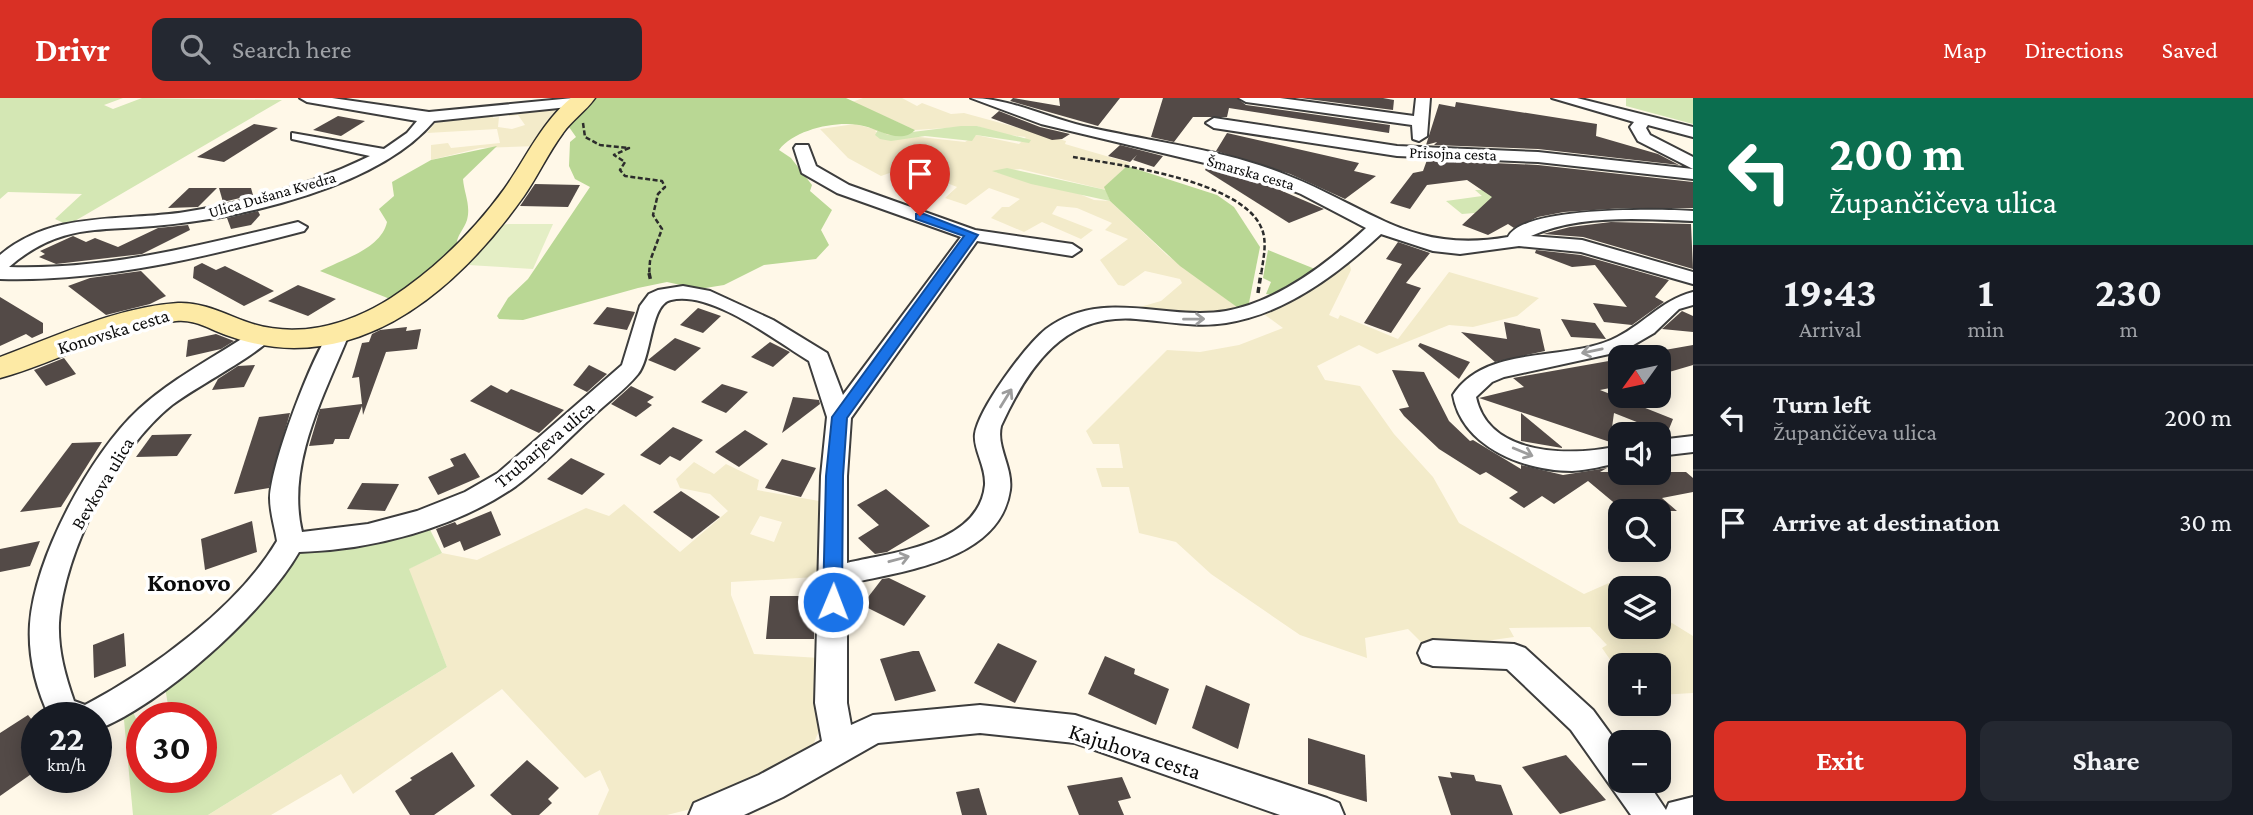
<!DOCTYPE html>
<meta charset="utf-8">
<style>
body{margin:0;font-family:"Crimson Pro",serif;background:#242831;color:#f1f3f6;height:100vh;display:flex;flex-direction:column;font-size:26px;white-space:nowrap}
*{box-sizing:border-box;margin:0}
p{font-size:23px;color:#9ea1a6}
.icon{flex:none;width:38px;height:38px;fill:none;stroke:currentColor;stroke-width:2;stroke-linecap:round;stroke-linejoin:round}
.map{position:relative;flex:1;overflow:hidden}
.panel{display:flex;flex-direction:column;background:#171b24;width:560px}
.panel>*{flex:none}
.top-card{background:#0b6e4f;color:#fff;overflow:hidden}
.needle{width:46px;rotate:237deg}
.buttons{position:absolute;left:1608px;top:247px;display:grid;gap:14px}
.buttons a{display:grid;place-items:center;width:63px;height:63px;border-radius:14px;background:#171b24;box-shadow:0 4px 18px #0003;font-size:35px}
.speed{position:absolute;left:21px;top:604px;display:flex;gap:14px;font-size:35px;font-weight:700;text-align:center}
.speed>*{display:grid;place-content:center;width:91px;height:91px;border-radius:50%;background:#171b24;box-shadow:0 4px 18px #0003;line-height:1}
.speed small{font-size:18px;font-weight:400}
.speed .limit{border:10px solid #d22;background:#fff;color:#111}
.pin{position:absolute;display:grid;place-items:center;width:60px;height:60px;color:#fff;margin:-72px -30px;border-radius:50% 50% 50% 0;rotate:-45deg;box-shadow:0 0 7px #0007}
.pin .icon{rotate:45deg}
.me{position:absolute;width:77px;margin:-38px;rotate:1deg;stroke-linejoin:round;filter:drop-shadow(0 0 5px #0008)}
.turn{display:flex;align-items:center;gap:24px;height:147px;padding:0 21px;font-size:32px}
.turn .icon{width:91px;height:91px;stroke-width:2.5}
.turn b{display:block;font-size:49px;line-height:60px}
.eta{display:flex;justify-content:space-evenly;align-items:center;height:119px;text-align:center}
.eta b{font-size:42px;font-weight:700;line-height:49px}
.cta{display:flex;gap:14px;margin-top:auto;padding:14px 21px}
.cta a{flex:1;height:80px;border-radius:14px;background:#d93025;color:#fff;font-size:28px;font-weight:700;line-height:80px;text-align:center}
.cta a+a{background:#242831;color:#f1f3f6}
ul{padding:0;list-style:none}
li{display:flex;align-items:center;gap:21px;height:105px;padding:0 21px;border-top:2px solid #363941}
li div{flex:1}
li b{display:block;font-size:26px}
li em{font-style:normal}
header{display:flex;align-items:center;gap:42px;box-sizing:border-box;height:98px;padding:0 35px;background:#d93025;color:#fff}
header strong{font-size:33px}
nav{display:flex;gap:38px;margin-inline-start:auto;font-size:24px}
.search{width:490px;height:63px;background:#242831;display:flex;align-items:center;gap:18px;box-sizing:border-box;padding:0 24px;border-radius:14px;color:#9ea1a6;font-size:26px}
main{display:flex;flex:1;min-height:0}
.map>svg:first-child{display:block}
.farmland{fill:#f3ebca;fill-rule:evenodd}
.green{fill:#d4e7b4}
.forest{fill:#b9d794}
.pitch{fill:#e4eec5}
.building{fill:#534a47}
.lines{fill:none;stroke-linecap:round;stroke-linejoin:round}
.street-casing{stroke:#3d3d3d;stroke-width:4}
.secondary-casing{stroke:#2c2c2c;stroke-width:3}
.path-far1{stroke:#2c2c2c;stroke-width:2.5;stroke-dasharray:5 2.5;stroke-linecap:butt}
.path{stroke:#2c2c2c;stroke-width:3.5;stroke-dasharray:6 3.5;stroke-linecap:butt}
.street{fill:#fff;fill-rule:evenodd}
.secondary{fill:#fdeaa5;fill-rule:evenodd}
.oneway{stroke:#9d9d9d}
.route{fill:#1a73e8;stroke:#114b97;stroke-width:2}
.labels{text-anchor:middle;stroke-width:7;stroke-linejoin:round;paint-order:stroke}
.far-street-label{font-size:16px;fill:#0a0a0a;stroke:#fff}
.street-label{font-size:19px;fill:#0a0a0a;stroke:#fff}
.near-street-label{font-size:23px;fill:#0a0a0a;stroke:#fff}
.district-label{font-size:26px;font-weight:bold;fill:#0a0a0a;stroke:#fff}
</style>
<header>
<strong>Drivr</strong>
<div class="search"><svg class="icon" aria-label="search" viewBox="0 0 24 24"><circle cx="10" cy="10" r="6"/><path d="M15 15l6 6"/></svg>Search here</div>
<nav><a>Map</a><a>Directions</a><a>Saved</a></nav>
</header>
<main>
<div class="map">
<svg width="1693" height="717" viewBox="0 0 1693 717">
<rect width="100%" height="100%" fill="#fff8e8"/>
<g class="farmland">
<path d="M 863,0 L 902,0 L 917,8 L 922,5 L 951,16 L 964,15 L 1066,43 L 1065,46 L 1130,65 L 1105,89 L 1106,92 L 1020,71 L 995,74 L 1077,95 L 1094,102 L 1110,103 L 1167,157 L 1241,212 L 1197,219 L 1143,212 L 1140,209 L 1161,203 L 1182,185 L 1180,181 L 1145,173 L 1124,188 L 1118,187 L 1100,162 L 1128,141 L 1105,132 L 1112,125 L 1077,110 L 1057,108 L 1052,116 L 1093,132 L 1081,141 L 1042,124 L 1024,134 L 991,120 L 1002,109 L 1009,109 L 1020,101 L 989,90 L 966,107 L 945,100 L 957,89 L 907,69 L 881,78 L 848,60 L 820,31 L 855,26 L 878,32 L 875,34 L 965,44 L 976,37 L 1019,46 L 1026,39 L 1000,36 L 977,28 L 915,32 L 852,4 Z"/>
<path d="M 550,11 L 560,14 L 537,48 L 480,50 L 431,62 L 431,47 L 448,45 L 451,50 L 500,45 L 497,31 L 427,35 L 435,25 L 493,16 L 493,20 L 499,19 L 498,29 L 512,31 L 525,27 L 518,17 L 509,18 L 509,15 Z"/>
<path d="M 1349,163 L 1351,172 L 1329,217 L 1338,221 L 1340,217 L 1398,241 L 1449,174 L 1539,200 L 1517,218 L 1473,229 L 1449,227 L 1377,256 L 1359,247 L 1317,268 L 1325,282 L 1360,288 L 1394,336 L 1433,379 L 1459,425 L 1584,496 L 1609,485 L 1620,492 L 1620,528 L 1659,528 L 1659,517 L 1693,538 L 1693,595 L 1659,597 L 1659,567 L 1620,567 L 1620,576 L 1602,550 L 1607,547 L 1590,529 L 1509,530 L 1514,539 L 1428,551 L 1408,531 L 1365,540 L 1367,560 L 1300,537 L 1211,476 L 1176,444 L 1139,435 L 1129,389 L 1102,389 L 1096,370 L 1123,370 L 1119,346 L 1093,346 L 1086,333 L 1167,252 L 1200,254 L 1239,247 L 1283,230 L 1261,214 Z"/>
<path d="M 694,364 L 714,376 L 726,366 L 759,382 L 757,392 L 825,404 L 825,474 L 816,479 L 731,484 L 731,497 L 754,556 L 820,560 L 820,630 L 812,650 L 703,708 L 667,717 L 598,717 L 609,692 L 600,672 L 585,680 L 502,591 L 353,696 L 341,676 L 271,717 L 208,717 L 447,569 L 408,471 L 442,455 L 477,462 L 586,410 L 609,418 L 624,406 L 680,454 L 728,413 L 710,396 L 680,390 L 676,381 ZM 760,418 L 782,424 L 774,444 L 750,436 Z"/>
</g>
<g class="green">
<path d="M 0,0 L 123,0 L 104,7 L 113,11 L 142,0 L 282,2 L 68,127 L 55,121 L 82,96 L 8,94 L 0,101 Z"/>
<path d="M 1626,0 L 1693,0 L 1693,26 L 1626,8 Z"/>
<path d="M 961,28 L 977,28 L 1031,42 L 1029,45 L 976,37 L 972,43 L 925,38 L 891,43 L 880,41 L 875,37 L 878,32 L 888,37 Z"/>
<path d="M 1007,70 L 1106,92 L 1110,103 L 1031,86 L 992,73 Z"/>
<path d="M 1475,92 L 1504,92 L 1475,115 L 1462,116 L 1446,103 L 1482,98 Z"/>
<path d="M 426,424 L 442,455 L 409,471 L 447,569 L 208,717 L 133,717 L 124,622 L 115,616 L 131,609 L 142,635 L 142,679 L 201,679 L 201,620 L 167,619 L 170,618 L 164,584 L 232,525 L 299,455 L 332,451 Z"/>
</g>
<g class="forest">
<path d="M 596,0 L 846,0 L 915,32 C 900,48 876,29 859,27 C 834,23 794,32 779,52 L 791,60 L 812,87 L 810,93 L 832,112 L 821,132 L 829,147 L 816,161 L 764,167 L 724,187 L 699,191 L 667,184 L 638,190 L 523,222 L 499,221 L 497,218 L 508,200 L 528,181 L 590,89 L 575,81 L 569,68 L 570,44 L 576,39 L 569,29 L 579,15 Z"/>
<path d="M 497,48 L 463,81 C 464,95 471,107 467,122 C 464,132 455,139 457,149 L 395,203 L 320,173 C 343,161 381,151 387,124 L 379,111 L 394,98 L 392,84 L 431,62 Z"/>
<path d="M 1127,68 L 1217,97 L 1234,109 L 1260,149 L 1248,210 L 1241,212 L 1180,168 L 1110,103 L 1104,89 Z"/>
<path d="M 1268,152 L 1315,171 L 1275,197 L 1266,196 L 1271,184 L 1263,180 Z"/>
</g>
<path class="pitch" d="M 509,126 L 553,126 L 533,171 L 468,167 L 490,128 Z"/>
<g class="building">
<path d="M 1013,0 L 1060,8 L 1059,0 L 1120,0 L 1098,28 L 1010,3 Z"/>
<path d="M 1163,0 L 1237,0 L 1246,7 L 1390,27 L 1389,35 L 1229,10 L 1227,19 L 1193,19 L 1174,44 L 1151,39 Z"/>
<path d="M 1300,0 L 1383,0 L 1394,2 L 1393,12 Z"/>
<path d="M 1456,4 L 1597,26 L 1596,38 L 1658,56 L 1679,67 L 1538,51 L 1434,47 L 1437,44 L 1426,47 L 1439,6 L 1455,9 Z"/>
<path d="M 999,13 L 1040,29 L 1070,36 L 1062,41 L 1052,42 L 991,20 Z"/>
<path d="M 338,18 L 365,23 L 341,38 L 313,32 Z"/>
<path d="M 254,26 L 278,30 L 224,64 L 197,59 Z"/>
<path d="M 1227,35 L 1359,65 L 1354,73 L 1376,78 L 1345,101 L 1290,76 L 1216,53 Z"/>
<path d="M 1120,47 L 1163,58 L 1154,69 L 1133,62 L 1137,57 L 1130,64 L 1108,58 Z"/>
<path d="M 1427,62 L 1538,67 L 1693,84 L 1693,110 L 1624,110 L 1564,114 L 1538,119 L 1514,130 L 1508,126 L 1488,137 L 1462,127 L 1492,99 L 1467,82 L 1427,87 L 1410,111 L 1390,105 L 1413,75 L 1423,73 Z"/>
<path d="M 1207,68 L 1250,79 L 1324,111 L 1289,125 L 1205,72 Z"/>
<path d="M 535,86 L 580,87 L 568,109 L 520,108 Z"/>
<path d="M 189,90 L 217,90 L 198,109 L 168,110 Z"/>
<path d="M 219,90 L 251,90 L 253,97 L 223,104 Z"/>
<path d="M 258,113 L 260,117 L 251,127 L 231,131 L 227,120 Z"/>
<path d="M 1611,124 L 1691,126 L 1693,171 L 1583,139 L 1543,136 L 1570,129 Z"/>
<path d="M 188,127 L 190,132 L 142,156 L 56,166 L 39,159 L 45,156 L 40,153 L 73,138 L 86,144 L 95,140 L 118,149 L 158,130 Z"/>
<path d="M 1398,144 L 1430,155 L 1406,185 L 1421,190 L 1391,235 L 1364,225 L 1402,166 L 1386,161 Z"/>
<path d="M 1536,152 L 1581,157 L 1669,182 L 1655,199 L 1664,204 L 1632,227 L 1604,224 L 1593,205 L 1627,209 L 1595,167 L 1572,169 L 1535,155 Z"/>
<path d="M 202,165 L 216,172 L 225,168 L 274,193 L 244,208 L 193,180 L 194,169 Z"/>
<path d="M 141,173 L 166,198 L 150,206 L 106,217 L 68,188 L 90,180 Z"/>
<path d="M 298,187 L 336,201 L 308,218 L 268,203 Z"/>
<path d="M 0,199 L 43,225 L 43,235 L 32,240 L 26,236 L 0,248 Z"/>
<path d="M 607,209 L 635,214 L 627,232 L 593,226 Z"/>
<path d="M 698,210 L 721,218 L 703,235 L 680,227 Z"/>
<path d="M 1682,213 L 1693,218 L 1693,234 L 1662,231 Z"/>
<path d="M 1561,221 L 1595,225 L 1606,241 L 1571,239 Z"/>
<path d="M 1504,224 L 1540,231 L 1545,253 L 1495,264 L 1461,234 L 1507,241 Z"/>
<path d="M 407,229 L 406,233 L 421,231 L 417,251 L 386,254 L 363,317 L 362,308 L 349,341 L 335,341 L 333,346 L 309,348 L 320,311 L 362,306 L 359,279 L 352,280 L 362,245 L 369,244 L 372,236 L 380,232 Z"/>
<path d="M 216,236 L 234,243 L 221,251 L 186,259 L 188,242 Z"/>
<path d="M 675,240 L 701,250 L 675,273 L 648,262 Z"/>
<path d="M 770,244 L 790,254 L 773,269 L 751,259 Z"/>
<path d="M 1420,245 L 1470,264 L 1459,281 L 1418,248 Z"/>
<path d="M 1693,247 L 1693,267 L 1659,277 L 1659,253 Z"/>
<path d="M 64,260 L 76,276 L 46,288 L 34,272 Z"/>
<path d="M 1620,261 L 1620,288 L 1600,292 L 1673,321 L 1667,336 L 1614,315 L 1610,344 L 1479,300 L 1524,289 L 1513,280 Z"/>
<path d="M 255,267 L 244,289 L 212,292 L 218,281 L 238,268 Z"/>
<path d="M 589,267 L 607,276 L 587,294 L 573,287 Z"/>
<path d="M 1392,272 L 1424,274 L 1449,323 L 1470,343 L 1473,342 L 1521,371 L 1521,367 L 1563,377 L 1607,370 L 1600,374 L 1686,374 L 1693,380 L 1693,394 L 1662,400 L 1677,413 L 1624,413 L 1588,383 L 1554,406 L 1542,398 L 1524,410 L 1509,400 L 1518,394 L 1486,374 L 1480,377 L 1439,351 L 1404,318 L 1399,311 L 1409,309 Z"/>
<path d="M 722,286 L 748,294 L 726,315 L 701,304 Z"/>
<path d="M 491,287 L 507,295 L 511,291 L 564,312 L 539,335 L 470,303 Z"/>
<path d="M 631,288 L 654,299 L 647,304 L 652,307 L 636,319 L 611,306 Z"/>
<path d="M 793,299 L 819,302 L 820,306 L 782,335 Z"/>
<path d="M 290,315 L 269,390 L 234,396 L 259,319 Z"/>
<path d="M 1521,315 L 1562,349 L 1562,350 L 1521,343 Z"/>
<path d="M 673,329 L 703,342 L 680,363 L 670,358 L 660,367 L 640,357 Z"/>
<path d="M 745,332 L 768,346 L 739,369 L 715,354 Z"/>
<path d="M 192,336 L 177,358 L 136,359 L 152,337 Z"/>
<path d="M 102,344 L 61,409 L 20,414 L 72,345 Z"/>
<path d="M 465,355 L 480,379 L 438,397 L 428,379 L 454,368 L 450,361 Z"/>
<path d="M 571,360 L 605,376 L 582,397 L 547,381 Z"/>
<path d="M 782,361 L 816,370 L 801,399 L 765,390 Z"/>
<path d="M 362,385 L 399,386 L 385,413 L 347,411 Z"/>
<path d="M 886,391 L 930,428 L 887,454 L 875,456 L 858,440 L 879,427 L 857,407 Z"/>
<path d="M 681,393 L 720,419 L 692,441 L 653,414 Z"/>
<path d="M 491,413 L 501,437 L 464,453 L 460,443 L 444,450 L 436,431 L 455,424 L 457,427 Z"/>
<path d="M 252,423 L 257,454 L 205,472 L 201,441 Z"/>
<path d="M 40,443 L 30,468 L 0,474 L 0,451 Z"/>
<path d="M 889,480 L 926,498 L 904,528 L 862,507 L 882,481 Z"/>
<path d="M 770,498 L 815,498 L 814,541 L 766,541 Z"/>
<path d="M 124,535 L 126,568 L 94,580 L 93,547 Z"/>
<path d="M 998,545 L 1037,563 L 1015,605 L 974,585 Z"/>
<path d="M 913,553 L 919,553 L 936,593 L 895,603 L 880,561 Z"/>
<path d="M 1105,558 L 1135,571 L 1134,576 L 1169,591 L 1156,627 L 1088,596 Z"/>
<path d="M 1206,587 L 1250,606 L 1238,651 L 1192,630 Z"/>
<path d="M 28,617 L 37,628 L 37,672 L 0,698 L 0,635 Z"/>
<path d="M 1308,640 L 1365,657 L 1367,704 L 1308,686 Z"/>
<path d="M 452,654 L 475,688 L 434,717 L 410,717 L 395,693 L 412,682 L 410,680 Z"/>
<path d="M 1566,657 L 1606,702 L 1560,716 L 1522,669 Z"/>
<path d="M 527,662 L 559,690 L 548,701 L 552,705 L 539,717 L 512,717 L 490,697 Z"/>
<path d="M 1450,674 L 1474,677 L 1476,683 L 1501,687 L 1513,717 L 1451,717 L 1438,678 L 1452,680 Z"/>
<path d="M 1122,679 L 1131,700 L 1118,703 L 1124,717 L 1079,717 L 1067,688 Z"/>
<path d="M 979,690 L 987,717 L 962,717 L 956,694 Z"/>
</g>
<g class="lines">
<g class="street-casing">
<g id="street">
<path d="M 300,0 L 332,0 L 429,14 L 573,0 L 585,4 L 578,8 L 434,23 C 380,88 246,119 164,127 C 100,134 61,124 9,169 C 108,172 202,147 298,124 L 307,129 L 304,133 C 204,159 105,184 0,181 L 0,157 C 54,112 120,124 185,114 C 249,104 312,86 370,58 L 292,41 L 292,35 L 384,51 L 407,35 L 417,23 L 307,4 Z"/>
<path d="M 971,0 C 1008,0 1046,19 1083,28 C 1151,44 1224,51 1289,78 C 1372,111 1412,156 1508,139 C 1523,108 1660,111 1693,113 L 1693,123 C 1641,121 1580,116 1531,138 L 1582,142 L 1693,174 L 1693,186 L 1581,154 L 1519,148 L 1460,156 L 1433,153 L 1381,136 C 1338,176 1285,216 1226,225 C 1195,230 1166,223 1136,221 C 1064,215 1028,269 1001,328 C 996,349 1013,369 1010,392 C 1000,463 902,473 847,486 L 847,605 L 851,627 L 873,617 L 980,607 L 1075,617 L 1327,700 L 1339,705 L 1344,717 L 1280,717 L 1075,645 L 980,635 L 878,645 L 783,699 L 744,717 L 689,717 L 694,705 L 759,677 L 822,643 L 815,605 L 821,378 L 827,319 L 809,263 C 776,243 711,192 671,202 C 650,206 652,259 638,276 C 624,293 606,305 591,320 C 566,343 543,368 516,388 C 456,430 371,452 299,454 C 264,515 162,607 96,632 L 96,620 L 50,620 C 36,591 28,558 30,526 C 35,459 90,356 139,311 C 173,280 216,258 254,233 L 270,233 L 273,238 C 261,255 194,290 172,307 C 116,352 64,453 59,525 C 58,552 65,577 74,603 L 85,607 C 152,572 238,509 277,443 C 275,430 270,415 270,400 C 271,366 311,260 331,232 L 338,230 L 349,236 C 324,298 286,366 302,434 L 368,426 L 417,413 L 465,394 L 498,375 L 622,267 L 640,208 L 649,196 L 658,192 L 683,188 L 710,193 L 773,222 L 827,255 L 843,297 L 961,139 L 837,95 L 802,75 L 794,50 L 796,47 L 808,47 L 816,68 L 849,87 L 975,132 L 1072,146 L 1081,152 L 1072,158 L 977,143 L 851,320 L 847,378 L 847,465 C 892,454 979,447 985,387 C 986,368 973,351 975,336 C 979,310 1026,247 1046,231 C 1102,189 1165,223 1226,213 C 1278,204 1329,164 1366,130 L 1301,96 L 1251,76 L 1041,26 Z"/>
<path d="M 1239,0 L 1280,0 L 1414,18 L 1416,0 L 1430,0 L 1427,38 L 1419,43 L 1413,41 L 1412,27 L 1246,4 Z"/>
<path d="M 1552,0 L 1577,0 L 1693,29 L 1693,39 L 1648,27 L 1646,30 L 1650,37 L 1693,59 L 1693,81 L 1538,64 L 1397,58 L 1214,30 L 1206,25 L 1214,20 L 1397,48 L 1538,54 L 1693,71 L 1638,43 L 1630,29 L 1634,24 Z"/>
<path d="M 1693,194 L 1693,207 L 1679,211 L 1654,235 L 1623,253 L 1504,279 L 1492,284 L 1476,299 C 1489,360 1573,358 1620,348 L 1620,364 C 1605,368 1588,372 1572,373 C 1524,373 1462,349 1453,297 C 1485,247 1563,263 1611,242 C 1643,228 1659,203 1693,194 Z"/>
<path d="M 1693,338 L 1693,354 L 1659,358 L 1659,342 Z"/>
<path d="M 1433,542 L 1514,546 L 1525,550 L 1593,612 L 1620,649 L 1620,682 L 1646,682 L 1666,712 L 1669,705 L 1693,699 L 1693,717 L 1631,717 L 1571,632 L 1507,571 L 1433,568 L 1422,564 L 1418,555 L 1422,546 Z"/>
</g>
</g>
<g class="secondary-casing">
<path id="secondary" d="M 571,0 L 595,0 C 586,13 572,22 563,35 C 548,55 538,78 524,98 C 470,174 392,250 294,250 C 271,250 248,245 226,237 C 209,231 195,221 176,223 C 114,229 60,264 0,280 L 0,259 C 57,238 117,209 178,205 C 202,204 223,215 244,223 C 294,242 347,228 391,200 C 435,171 474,133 505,90 C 526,60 542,24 571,0 Z"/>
</g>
<g class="path-far1">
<path d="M 583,25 L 585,39 L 600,47 L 629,50 L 614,57 L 625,64 L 620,72 L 625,78 L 662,83 L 665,89 L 658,96 L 653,117 L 662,131 L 650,163 L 649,177"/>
<path d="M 1073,59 C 1119,67 1240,82 1261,129 C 1268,143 1263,162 1261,177"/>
</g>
<g class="path">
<path d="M 649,175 L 651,184"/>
<path d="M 1258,195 L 1261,175"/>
</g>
<use href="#street" class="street"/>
<use href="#secondary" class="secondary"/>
</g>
<defs><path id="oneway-shaft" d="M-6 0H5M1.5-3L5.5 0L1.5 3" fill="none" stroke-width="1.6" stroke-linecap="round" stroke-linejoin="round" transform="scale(1.75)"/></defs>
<g class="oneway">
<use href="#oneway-shaft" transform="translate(1194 221) rotate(-1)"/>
<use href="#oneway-shaft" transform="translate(1592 253) rotate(168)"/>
<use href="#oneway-shaft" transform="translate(1006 300) rotate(-58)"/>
<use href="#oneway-shaft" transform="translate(1523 354) rotate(22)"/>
<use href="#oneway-shaft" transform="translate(899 461) rotate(-15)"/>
</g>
<path class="route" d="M 916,116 L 924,116 L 978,137 L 847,320 L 843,378 L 842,504 L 833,511 L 823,504 L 826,378 L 832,319 L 964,138 L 916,121 Z"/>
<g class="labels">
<g class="far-street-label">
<text transform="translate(1453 55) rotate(2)" y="6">Prisojna cesta</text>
<text transform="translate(1251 74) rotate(16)" y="6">Šmarska cesta</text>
<text transform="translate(272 96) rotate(-16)" y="6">Ulica Dušana Kvedra</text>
</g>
<g class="street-label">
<text transform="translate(113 233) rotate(-17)" y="7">Konovska cesta</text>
<text transform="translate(544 346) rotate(-40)" y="7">Trubarjeva ulica</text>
<text transform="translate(102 385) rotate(-59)" y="7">Bevkova ulica</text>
</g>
<g class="near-street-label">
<text transform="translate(1135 653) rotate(18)" y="8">Kajuhova cesta</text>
</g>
<g class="district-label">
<text x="189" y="493">Konovo</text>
</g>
</g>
</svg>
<div class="buttons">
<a><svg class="needle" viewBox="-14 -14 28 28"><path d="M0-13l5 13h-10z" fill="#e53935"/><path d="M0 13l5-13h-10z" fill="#9ea1a6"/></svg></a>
<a><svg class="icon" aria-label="sound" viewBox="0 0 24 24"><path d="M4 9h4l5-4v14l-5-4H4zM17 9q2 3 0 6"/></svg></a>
<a><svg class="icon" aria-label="search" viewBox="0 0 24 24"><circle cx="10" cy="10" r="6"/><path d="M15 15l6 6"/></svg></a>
<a><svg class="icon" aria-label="layers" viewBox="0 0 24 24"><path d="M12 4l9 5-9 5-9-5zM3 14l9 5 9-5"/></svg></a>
<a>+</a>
<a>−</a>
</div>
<div class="speed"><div>22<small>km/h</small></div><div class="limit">30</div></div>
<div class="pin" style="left:920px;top:118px;background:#d93025"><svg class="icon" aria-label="arrive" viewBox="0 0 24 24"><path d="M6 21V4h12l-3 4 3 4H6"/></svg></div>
<svg class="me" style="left:833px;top:504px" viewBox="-20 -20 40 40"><circle r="17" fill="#1a73e8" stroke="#fff" stroke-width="3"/><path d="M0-11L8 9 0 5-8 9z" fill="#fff"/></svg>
</div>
<section class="panel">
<div class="top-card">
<div class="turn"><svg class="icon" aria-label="left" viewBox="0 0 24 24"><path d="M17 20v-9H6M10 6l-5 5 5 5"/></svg><div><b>200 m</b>Župančičeva ulica</div></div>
</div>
<div class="eta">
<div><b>19:43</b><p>Arrival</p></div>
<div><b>1</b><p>min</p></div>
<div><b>230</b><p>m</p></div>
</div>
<ul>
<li><svg class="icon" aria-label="left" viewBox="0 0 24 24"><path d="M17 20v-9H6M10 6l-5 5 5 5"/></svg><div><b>Turn left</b><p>Župančičeva ulica</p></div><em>200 m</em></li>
<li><svg class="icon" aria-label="arrive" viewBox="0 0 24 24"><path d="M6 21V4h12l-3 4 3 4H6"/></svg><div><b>Arrive at destination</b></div><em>30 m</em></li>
</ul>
<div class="cta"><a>Exit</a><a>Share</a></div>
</section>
</main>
